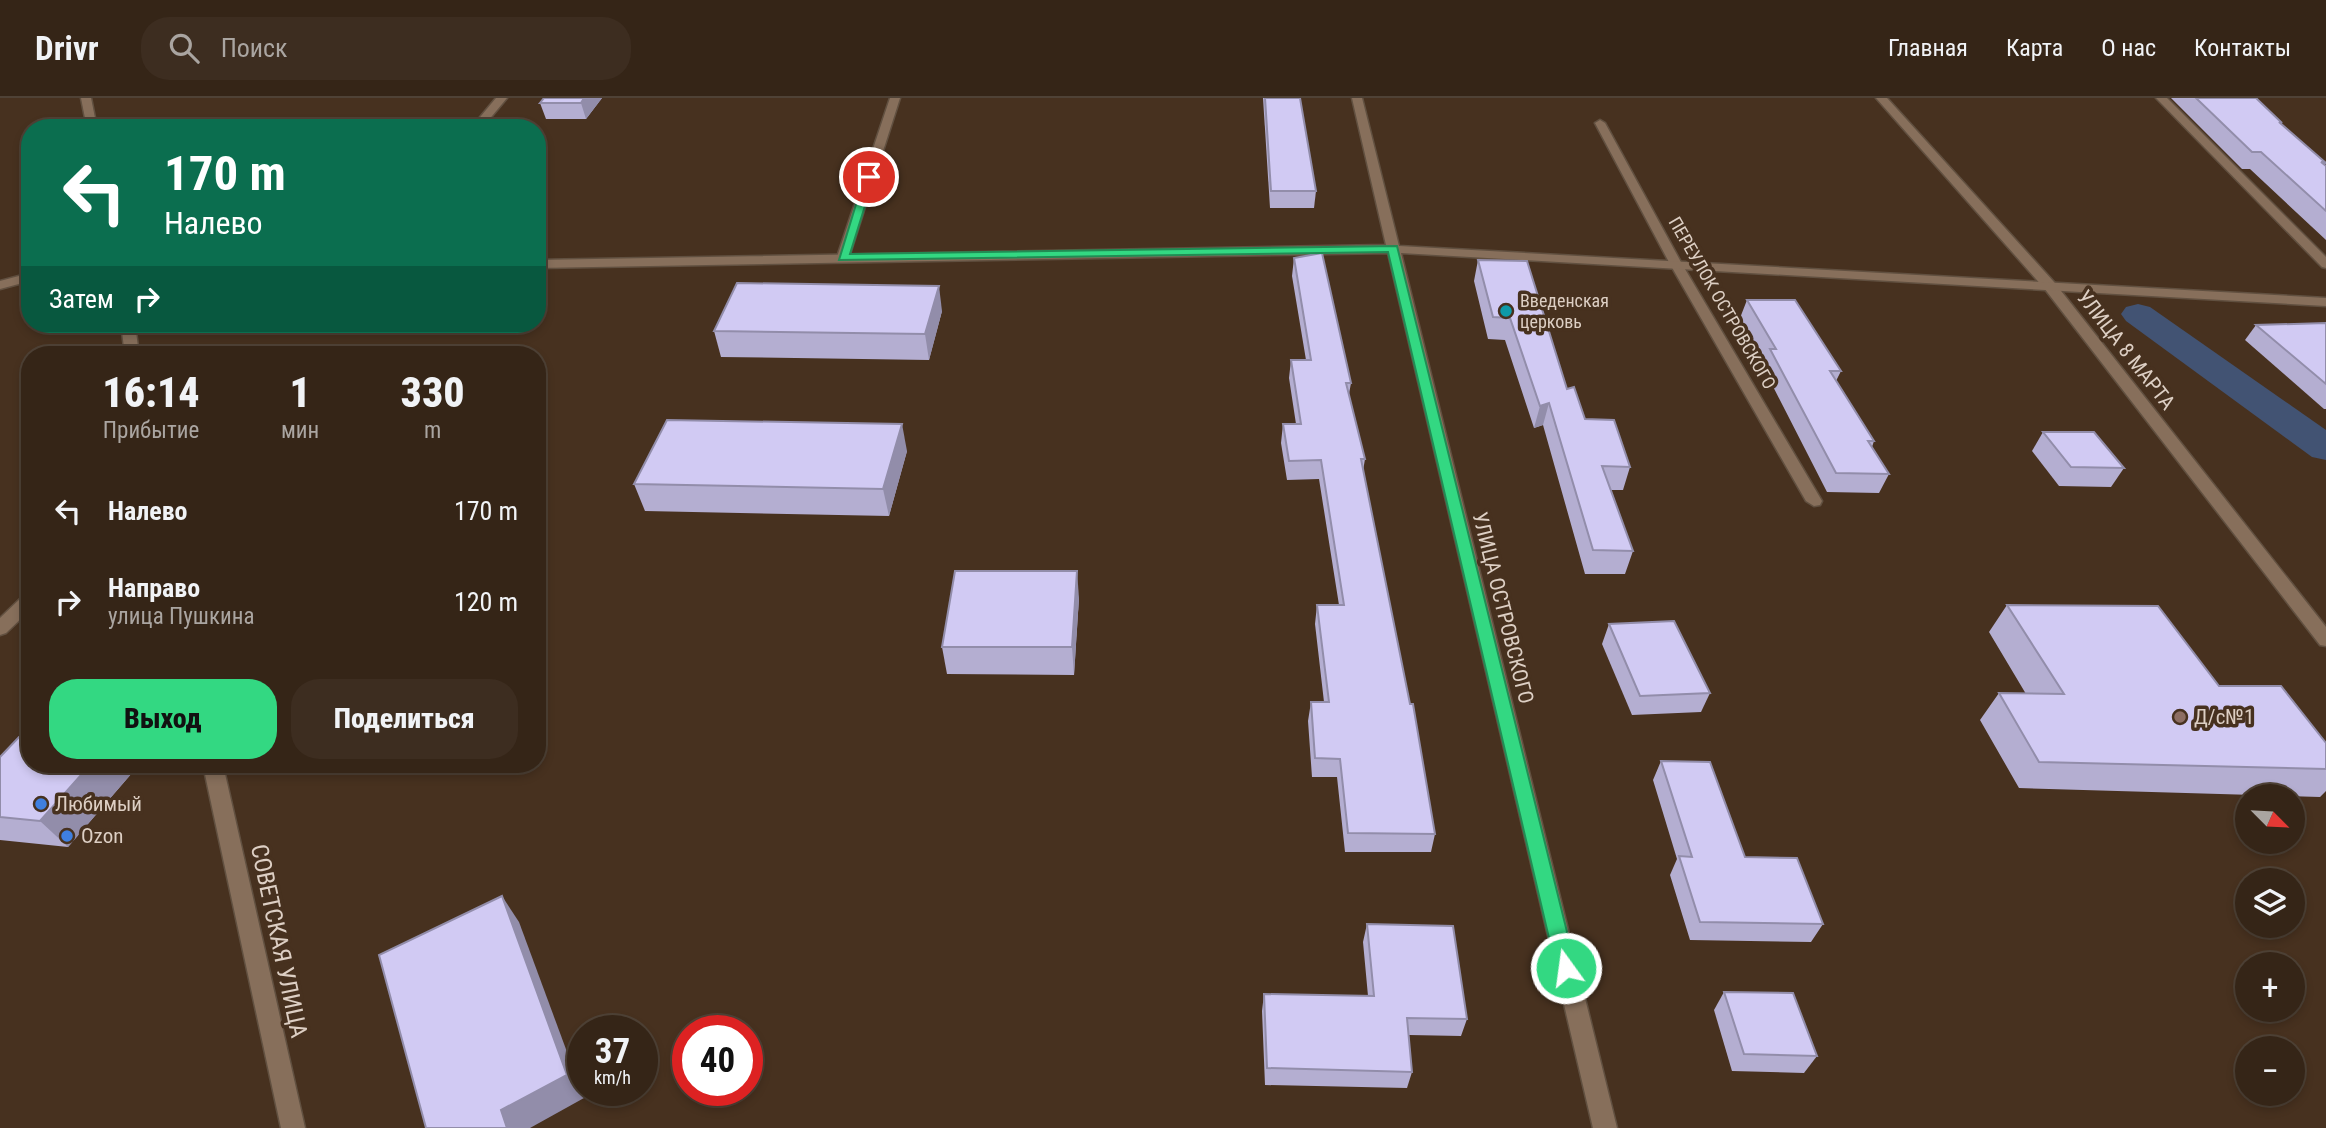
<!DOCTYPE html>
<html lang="ru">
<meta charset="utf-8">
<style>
body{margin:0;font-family:"Roboto Condensed",sans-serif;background:#3d2d20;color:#f1f3f6;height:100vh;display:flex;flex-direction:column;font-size:26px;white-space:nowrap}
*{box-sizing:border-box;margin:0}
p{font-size:23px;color:#aaa5a1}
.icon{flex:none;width:38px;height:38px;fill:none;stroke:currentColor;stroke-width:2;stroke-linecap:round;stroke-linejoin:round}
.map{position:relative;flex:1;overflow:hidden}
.sheet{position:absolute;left:21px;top:248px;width:525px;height:427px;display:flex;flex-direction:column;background:#352517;border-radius:28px;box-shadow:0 4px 10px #0003,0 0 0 2px #4f4236}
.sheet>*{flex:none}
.hud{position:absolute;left:21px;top:21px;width:525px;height:214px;border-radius:28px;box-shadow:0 4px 10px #0003,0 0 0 2px #4f4236;background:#0b6e4f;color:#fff;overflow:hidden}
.needle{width:46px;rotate:114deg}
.controls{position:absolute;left:2235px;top:686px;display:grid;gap:14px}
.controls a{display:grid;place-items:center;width:70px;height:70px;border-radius:50%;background:#352517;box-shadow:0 4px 10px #0003,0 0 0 2px #4f4236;font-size:35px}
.speed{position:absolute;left:567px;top:917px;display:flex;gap:14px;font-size:35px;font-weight:700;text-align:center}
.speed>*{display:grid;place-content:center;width:91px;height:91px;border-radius:50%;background:#352517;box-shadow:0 4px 10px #0003,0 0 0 2px #4f4236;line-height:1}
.speed small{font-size:18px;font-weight:400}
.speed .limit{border:10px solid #d22;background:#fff;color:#111}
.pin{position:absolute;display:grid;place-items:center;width:60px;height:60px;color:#fff;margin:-30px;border:4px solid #fff;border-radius:50%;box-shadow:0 2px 7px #0007}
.me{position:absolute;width:77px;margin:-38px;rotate:346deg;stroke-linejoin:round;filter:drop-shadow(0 0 5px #0008)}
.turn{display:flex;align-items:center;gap:24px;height:147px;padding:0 28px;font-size:32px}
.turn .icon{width:91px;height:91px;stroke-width:2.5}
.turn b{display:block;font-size:49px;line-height:60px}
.then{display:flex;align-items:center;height:66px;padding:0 28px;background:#0003;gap:14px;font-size:26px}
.eta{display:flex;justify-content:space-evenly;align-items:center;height:119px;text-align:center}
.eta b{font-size:42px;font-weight:800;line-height:49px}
.button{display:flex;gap:14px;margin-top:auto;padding:14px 28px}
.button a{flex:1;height:80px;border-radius:28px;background:#33d882;color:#111;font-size:28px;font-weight:800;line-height:80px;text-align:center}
.button a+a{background:#3d2d20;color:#f1f3f6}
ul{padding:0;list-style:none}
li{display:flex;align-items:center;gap:21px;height:91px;padding:0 28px}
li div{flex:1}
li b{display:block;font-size:26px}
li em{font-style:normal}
header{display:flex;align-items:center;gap:42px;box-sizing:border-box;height:98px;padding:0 35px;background:#352517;border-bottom:2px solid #4f4236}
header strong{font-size:33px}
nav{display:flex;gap:38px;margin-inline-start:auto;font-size:24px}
.search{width:490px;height:63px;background:#3d2d20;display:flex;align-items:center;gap:18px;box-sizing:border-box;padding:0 24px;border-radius:28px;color:#aaa5a1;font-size:26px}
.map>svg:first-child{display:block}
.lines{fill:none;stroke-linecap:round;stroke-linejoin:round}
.canal{fill:#425373;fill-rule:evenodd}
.street-casing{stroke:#615040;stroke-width:3}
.secondary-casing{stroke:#615040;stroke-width:3}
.street{fill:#876f5b;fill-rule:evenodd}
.secondary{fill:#876f5b;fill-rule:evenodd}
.wall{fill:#b4aed1}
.shaded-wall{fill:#928daa}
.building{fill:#d1caf3;stroke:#928daa;stroke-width:2}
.route{fill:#33d882;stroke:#218c54;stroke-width:2}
.culture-dot{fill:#0f9aa8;stroke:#47311f;stroke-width:2.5}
.education-dot{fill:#8d6e63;stroke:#47311f;stroke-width:2.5}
.shop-dot{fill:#3f7fe0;stroke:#47311f;stroke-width:2.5}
.labels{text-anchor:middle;stroke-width:7;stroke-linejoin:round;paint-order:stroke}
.far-poi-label{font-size:18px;fill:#ddcfc4;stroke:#47311f;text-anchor:start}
.far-street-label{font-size:18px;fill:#ddcfc4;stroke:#47311f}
.street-label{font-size:21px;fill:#ddcfc4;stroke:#47311f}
.poi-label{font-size:21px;fill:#ddcfc4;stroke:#47311f;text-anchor:start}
.near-street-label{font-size:24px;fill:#ddcfc4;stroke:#47311f}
</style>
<header>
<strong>Drivr</strong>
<div class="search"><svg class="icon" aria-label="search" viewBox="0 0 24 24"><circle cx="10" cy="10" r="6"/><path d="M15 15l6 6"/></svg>Поиск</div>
<nav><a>Главная</a><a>Карта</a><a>О нас</a><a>Контакты</a></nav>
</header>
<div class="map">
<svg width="2326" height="1030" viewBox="0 0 2326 1030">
<rect width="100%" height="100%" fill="#47311f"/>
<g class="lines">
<path class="canal" d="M 2138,206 L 2150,209 L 2326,332 L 2326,362 L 2312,359 L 2126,223 L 2121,216 L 2126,209 Z"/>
<g class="street-casing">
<g id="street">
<path d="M 496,0 L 507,0 L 482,30 L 471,30 Z"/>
<path d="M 890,0 L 900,0 L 849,159 L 839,162 L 837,159 Z"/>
<path d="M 1876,0 L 1887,0 L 2054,184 L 2326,529 L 2326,548 L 2320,547 L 2044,190 Z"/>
<path d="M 2156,0 L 2167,0 L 2326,159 L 2326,170 L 2322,169 Z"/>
<path d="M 1600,22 L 1605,25 L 1682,166 L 1822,403 L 1820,407 L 1814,408 L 1806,403 L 1670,166 L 1595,25 Z"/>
<path d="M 30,175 L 30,183 L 0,191 L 0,183 Z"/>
</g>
</g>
<g class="secondary-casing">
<g id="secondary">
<path d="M 81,0 L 91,0 L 97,30 L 87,30 Z"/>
<path d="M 1352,0 L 1362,0 L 1399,148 L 2326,200 L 2326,208 L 1401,155 L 1617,1030 L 1593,1030 L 1388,155 L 537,170 L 537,162 L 1386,147 Z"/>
<path d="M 121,226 L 135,226 L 139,257 L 125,257 Z"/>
<path d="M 30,495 L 30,512 L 6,535 L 0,537 L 0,520 L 24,497 Z"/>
<path d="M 203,667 L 223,667 L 305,1030 L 281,1030 Z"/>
</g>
</g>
<use href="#street" class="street"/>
<use href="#secondary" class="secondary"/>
</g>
<g class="wall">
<path d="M 544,0 L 602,0 L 586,21 L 546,21 L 540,5 Z"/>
<path d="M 1263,0 L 1300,0 L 1316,93 L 1314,110 L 1270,110 Z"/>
<path d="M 2171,0 L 2256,0 L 2282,25 L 2281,26 L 2326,65 L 2324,67 L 2326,68 L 2326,142 L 2250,71 L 2242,71 Z"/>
<path d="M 1294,160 L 1351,285 L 1349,296 L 1365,361 L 1363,373 L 1435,736 L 1431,754 L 1345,754 L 1337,679 L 1312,679 L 1308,623 L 1311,604 L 1324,604 L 1315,526 L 1317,507 L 1339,507 L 1319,381 L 1287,382 L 1281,345 L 1283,326 L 1296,326 L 1289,280 L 1291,262 L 1306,262 L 1292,178 Z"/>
<path d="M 1478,162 L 1567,291 L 1585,321 L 1630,369 L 1623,392 L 1611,392 L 1633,453 L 1625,476 L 1585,476 L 1543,327 L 1534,330 L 1505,242 L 1488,241 L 1474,183 Z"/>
<path d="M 1747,202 L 1841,273 L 1836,283 L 1874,343 L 1872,349 L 1889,376 L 1879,395 L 1827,394 L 1763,269 L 1765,263 L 1740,220 Z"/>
<path d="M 942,213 L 929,262 L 721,259 L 714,233 Z"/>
<path d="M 2326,225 L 2326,311 L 2324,311 L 2245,242 L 2256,227 Z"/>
<path d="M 2043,334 L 2124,370 L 2111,389 L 2059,388 L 2032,353 Z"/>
<path d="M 907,353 L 889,418 L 645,413 L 634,386 Z"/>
<path d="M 1079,500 L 1074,577 L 947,576 L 942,549 Z"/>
<path d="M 2007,507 L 2219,588 L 2326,645 L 2326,693 L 2320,699 L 2019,690 L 1980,622 L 1999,595 L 2026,596 L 1989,534 Z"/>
<path d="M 1609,526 L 1710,595 L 1701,614 L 1632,617 L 1602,546 Z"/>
<path d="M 0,659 L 30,667 L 125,667 L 132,675 L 68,749 L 0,742 Z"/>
<path d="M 1661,663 L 1745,759 L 1823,826 L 1811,844 L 1690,842 L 1670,777 L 1677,761 L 1653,682 Z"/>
<path d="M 312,667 L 376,667 L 372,672 Z"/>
<path d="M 1367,826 L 1467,921 L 1461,938 L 1409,937 L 1412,974 L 1407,990 L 1265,987 L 1262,913 L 1264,896 L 1368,898 L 1363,844 Z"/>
<path d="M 1724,894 L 1817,958 L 1804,975 L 1732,973 L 1714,912 Z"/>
</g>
<g class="shaded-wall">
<path d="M 584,0 L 602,0 L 586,21 L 581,5 Z"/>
<path d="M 939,188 L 942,213 L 929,262 L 925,236 Z"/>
<path d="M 1549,305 L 1543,327 L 1534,330 L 1540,308 Z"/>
<path d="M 902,326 L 907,353 L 889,418 L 883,391 Z"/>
<path d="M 1077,473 L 1079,500 L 1074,577 L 1072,549 Z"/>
<path d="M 90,667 L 125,667 L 132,675 L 68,749 L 40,723 Z"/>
<path d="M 368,667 L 376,667 L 372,672 Z"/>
<path d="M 502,798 L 519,824 L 584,1000 L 530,1030 L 507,1030 L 501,1012 Z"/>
</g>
<g class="building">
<path d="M 544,0 L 584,0 L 581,5 L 540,5 Z"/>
<path d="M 1265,0 L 1300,0 L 1316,93 L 1271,93 Z"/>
<path d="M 2196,0 L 2256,0 L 2282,25 L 2279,24 L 2326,65 L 2321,64 L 2326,68 L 2326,113 L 2261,54 L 2252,54 Z"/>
<path d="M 1322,155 L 1351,285 L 1346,285 L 1365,361 L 1361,361 L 1410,606 L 1413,606 L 1435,736 L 1348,735 L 1340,661 L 1315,660 L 1311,604 L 1329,604 L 1317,507 L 1344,507 L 1321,362 L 1289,363 L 1283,326 L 1301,326 L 1291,262 L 1311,262 L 1294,160 Z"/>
<path d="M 1478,162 L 1527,163 L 1567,291 L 1574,289 L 1585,321 L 1614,322 L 1630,369 L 1602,368 L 1633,453 L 1593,452 L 1549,305 L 1540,308 L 1510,220 L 1493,219 Z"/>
<path d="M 737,185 L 939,188 L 925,236 L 714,233 Z"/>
<path d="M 1747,202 L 1795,202 L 1841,273 L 1830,273 L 1874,343 L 1868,343 L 1889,376 L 1836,375 L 1770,251 L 1776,251 Z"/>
<path d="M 2326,225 L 2326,286 L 2256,227 Z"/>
<path d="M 667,322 L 902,326 L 883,391 L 634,386 Z"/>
<path d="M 2043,334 L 2094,334 L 2124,370 L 2071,369 Z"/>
<path d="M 955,473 L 1077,473 L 1072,549 L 942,549 Z"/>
<path d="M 2007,507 L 2158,508 L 2219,588 L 2281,588 L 2326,645 L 2326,671 L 2039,664 L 1999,595 L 2064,596 Z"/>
<path d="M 1674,523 L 1710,595 L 1640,598 L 1609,526 Z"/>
<path d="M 19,639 L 30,640 L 30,667 L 90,667 L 40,723 L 0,719 L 0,659 Z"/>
<path d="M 1661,663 L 1710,664 L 1745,759 L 1797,760 L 1823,826 L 1700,824 L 1679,758 L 1692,759 Z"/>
<path d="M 502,798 L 567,977 L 501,1012 L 507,1030 L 426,1030 L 379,857 Z"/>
<path d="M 1367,826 L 1453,828 L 1467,921 L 1407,920 L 1412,974 L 1267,970 L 1264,896 L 1374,898 Z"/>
<path d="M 1724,894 L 1793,895 L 1817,958 L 1744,956 Z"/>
</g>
<path class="route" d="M 865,77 L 874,79 L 850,156 L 1397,148 L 1576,870 L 1573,877 L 1566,879 L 1559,877 L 1556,870 L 1388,154 L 839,162 Z"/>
<circle class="culture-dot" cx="1506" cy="213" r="7"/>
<circle class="education-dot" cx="2180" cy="619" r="7"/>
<g class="shop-dot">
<circle cx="41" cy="706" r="7"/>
<circle cx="67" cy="738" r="7"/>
</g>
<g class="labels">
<g class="far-poi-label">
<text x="1520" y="209">Введенская<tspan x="1520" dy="21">церковь</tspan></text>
</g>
<g class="far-street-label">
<text transform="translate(1722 205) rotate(60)" y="6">ПЕРЕУЛОК ОСТРОВСКОГО</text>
</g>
<g class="street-label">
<text transform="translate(2126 252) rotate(52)" y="7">УЛИЦА 8 МАРТА</text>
<text transform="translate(1503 510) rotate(76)" y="7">УЛИЦА ОСТРОВСКОГО</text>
</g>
<g class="poi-label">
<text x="2194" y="626">Д/с№1</text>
<text x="55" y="713">Любимый</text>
<text x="81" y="745">Ozon</text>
</g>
<g class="near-street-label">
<text transform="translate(279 843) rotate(78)" y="8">СОВЕТСКАЯ УЛИЦА</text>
</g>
</g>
</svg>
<div class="controls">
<a><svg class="needle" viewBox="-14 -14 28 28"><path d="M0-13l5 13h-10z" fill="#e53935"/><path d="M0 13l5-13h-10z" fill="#aaa5a1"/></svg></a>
<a><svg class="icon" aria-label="layers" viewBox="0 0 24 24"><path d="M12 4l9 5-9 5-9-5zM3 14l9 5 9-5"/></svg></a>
<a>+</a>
<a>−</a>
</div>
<div class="speed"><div>37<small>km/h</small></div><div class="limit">40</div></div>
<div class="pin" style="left:869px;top:79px;background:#d93025"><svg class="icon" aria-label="arrive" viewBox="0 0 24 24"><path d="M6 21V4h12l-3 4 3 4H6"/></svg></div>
<svg class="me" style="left:1566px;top:870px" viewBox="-20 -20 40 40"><circle r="17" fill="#33d882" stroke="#fff" stroke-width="3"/><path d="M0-11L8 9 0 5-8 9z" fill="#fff"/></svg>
<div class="hud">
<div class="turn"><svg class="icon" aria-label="left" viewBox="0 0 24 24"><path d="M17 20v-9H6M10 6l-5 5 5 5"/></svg><div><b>170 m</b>Налево</div></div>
<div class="then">Затем<svg class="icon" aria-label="right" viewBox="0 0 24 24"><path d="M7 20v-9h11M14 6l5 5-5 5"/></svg></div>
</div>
<section class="sheet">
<div class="eta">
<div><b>16:14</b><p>Прибытие</p></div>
<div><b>1</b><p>мин</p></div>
<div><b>330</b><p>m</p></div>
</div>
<ul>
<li><svg class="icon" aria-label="left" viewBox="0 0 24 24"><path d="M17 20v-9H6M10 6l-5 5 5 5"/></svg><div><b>Налево</b></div><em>170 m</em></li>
<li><svg class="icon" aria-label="right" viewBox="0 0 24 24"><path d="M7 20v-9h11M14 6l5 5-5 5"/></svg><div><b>Направо</b><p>улица Пушкина</p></div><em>120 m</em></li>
</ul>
<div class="button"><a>Выход</a><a>Поделиться</a></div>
</section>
</div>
